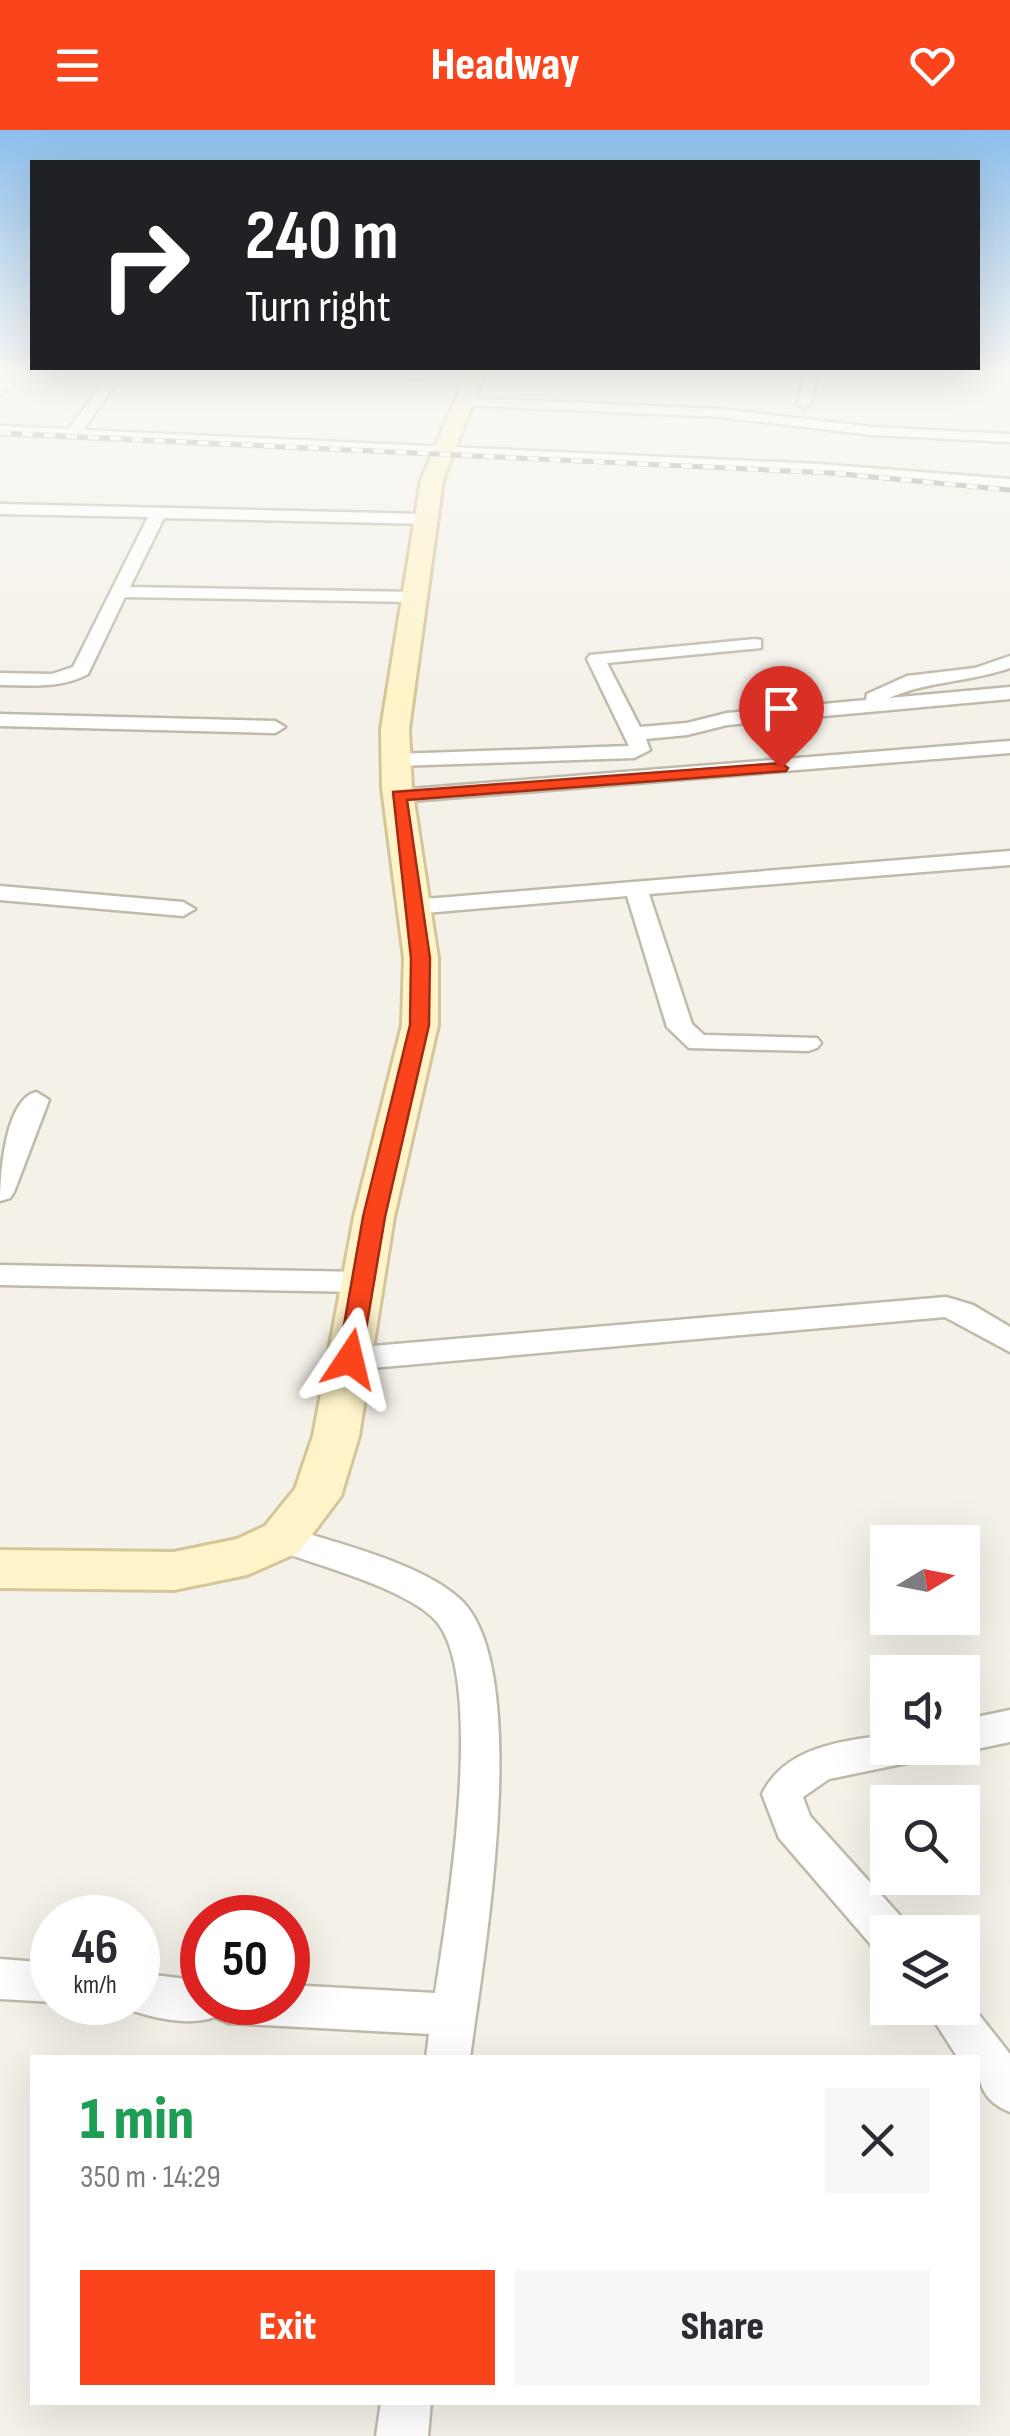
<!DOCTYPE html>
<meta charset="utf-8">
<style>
body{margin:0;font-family:"Sofia Sans Condensed",sans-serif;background:#f7f7f7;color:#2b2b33;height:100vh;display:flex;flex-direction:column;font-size:38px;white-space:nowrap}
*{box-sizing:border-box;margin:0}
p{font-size:32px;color:#7c7c81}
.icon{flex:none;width:55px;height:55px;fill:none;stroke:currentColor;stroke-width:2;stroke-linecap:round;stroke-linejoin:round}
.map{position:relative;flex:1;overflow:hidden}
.panel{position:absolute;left:30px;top:1925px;width:950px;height:350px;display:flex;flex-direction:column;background:#fff;border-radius:0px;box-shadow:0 10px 40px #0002}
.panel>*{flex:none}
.banner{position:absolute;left:30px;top:30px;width:950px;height:210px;border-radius:0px;box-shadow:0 10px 40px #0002;background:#202124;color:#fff;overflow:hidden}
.needle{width:65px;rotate:80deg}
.controls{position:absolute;left:870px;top:1395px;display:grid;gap:20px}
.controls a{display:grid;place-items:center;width:110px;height:110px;border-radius:0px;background:#fff;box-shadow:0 10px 40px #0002;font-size:50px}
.speed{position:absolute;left:30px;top:1765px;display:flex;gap:20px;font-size:50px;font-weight:700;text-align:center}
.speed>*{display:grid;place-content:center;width:130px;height:130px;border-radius:50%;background:#fff;box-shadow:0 10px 40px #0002;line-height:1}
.speed small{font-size:25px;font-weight:400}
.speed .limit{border:15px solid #d22;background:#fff;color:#111}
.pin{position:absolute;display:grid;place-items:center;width:85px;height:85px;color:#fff;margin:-102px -42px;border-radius:50% 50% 50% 0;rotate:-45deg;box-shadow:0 0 10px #0007}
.pin .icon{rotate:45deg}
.me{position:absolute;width:110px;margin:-55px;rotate:10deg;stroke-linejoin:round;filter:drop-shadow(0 0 8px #0008)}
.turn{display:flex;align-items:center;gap:35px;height:210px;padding:0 50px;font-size:45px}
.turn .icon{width:130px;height:130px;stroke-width:2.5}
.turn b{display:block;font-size:70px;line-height:85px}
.round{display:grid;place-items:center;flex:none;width:105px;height:105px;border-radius:0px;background:#f7f7f7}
.head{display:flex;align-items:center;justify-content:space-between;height:170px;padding:0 50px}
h1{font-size:60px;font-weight:800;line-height:75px;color:#1e9e55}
.cta{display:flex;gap:20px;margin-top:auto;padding:20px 50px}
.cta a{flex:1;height:115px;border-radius:0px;background:#fa441b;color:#fff;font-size:40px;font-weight:800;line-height:115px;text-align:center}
.cta a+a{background:#f7f7f7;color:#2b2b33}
header{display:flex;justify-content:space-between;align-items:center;height:130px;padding:0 50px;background:#fa441b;color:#fff;font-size:45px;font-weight:800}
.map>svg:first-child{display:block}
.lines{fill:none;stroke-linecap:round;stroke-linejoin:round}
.minor-casing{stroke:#c0baab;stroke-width:5}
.secondary-casing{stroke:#d4c699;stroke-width:6}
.minor{fill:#fff;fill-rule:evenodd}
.secondary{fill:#fef3c9;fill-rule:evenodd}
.rail-casing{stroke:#989898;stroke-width:5}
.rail{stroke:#fff;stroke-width:4;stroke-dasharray:11;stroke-linecap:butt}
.route{fill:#fa441b;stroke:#a22c12;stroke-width:2.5}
</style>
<header><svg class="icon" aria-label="menu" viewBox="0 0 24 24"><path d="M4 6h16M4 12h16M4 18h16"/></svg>Headway<svg class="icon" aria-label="heart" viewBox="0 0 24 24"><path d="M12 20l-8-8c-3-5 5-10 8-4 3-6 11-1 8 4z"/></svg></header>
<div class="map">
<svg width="1010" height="2306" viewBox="0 0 1010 2306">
<rect width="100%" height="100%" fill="#f4f1e9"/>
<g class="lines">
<g class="minor-casing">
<g id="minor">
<path d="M 113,240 L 125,240 L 83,300 L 819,334 L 1010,349 L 1010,359 L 819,342 L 0,304 L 0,296 L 69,299 Z"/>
<path d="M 345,240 L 472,244 L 479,248 L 472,252 L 351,244 Z"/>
<path d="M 806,240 L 818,240 L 811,274 L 804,278 L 797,274 Z"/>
<path d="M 7,250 L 14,254 L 0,265 L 0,253 Z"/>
<path d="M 461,268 L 720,279 L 872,297 L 1010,304 L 1010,312 L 872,305 L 720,287 L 456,275 L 454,272 Z"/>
<path d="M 0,374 L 426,384 L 434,389 L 426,394 L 164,388 L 130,457 L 415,462 L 424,467 L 415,472 L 125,467 L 88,544 C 60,559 30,555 0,555 L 0,543 L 52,544 L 73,537 L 148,387 L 0,384 Z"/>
<path d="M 755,509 L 761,510 L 761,518 L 607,533 L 640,597 L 687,593 L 727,583 L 866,570 L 867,564 L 907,546 L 975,538 L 1010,526 L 1010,538 C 969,552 928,551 889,568 L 1010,557 L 1010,569 L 727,595 L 687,605 L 646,609 L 650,620 L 634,628 L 396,636 L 386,630 L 396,624 L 629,616 L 587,529 L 590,525 Z"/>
<path d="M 0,584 L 275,591 L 285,597 L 275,603 L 0,596 Z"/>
<path d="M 1010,611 L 1010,623 L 398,672 L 388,666 L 398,660 Z"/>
<path d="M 1010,721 L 1010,735 L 649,764 L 692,894 L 704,905 L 817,908 L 821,913 L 817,918 L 808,921 L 689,918 L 667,897 L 627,766 L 413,784 L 402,777 L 413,770 Z"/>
<path d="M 0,756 L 183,772 L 195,779 L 183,786 L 0,770 Z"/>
<path d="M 36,962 L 49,970 L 14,1062 L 10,1068 L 0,1071 C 0,1044 5,970 36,962 Z"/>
<path d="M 0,1135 L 363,1142 L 374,1145 L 378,1152 L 374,1159 L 363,1162 L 0,1155 Z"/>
<path d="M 946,1167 L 973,1175 L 1010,1197 L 1010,1222 L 945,1187 L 349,1240 L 338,1237 L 333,1229 L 338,1221 L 349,1218 Z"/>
<path d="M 282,1396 C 333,1412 426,1434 463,1472 C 533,1546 483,1830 470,1928 L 426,1928 L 429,1904 L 228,1893 L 214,1887 C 189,1897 147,1887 123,1877 L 121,1872 L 138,1872 L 138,1843 L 202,1851 L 202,1872 L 288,1872 L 288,1855 L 435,1863 C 447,1786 486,1552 437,1492 C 410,1459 311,1433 270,1418 L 265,1409 L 270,1400 Z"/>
<path d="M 1010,1580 L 1010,1612 L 962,1622 L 949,1618 L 962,1618 L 962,1590 Z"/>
<path d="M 888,1605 L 888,1618 L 926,1618 L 921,1630 L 829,1649 L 803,1667 L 810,1686 L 903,1789 L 909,1802 L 888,1802 L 888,1822 L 873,1817 L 779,1708 L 762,1664 C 785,1617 841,1611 888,1605 Z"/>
<path d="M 0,1829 L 52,1833 L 54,1872 L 0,1869 Z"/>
<path d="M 962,1863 L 1010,1924 L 1010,1982 C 983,1971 978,1955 978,1928 L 958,1928 L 926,1878 L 962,1878 Z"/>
<path d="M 381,2272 L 431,2272 L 428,2306 L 376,2306 Z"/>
</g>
</g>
<g class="secondary-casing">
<path id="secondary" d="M 468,240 L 486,240 L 443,350 L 409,599 L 412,658 L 438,828 L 438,895 L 394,1087 L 359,1306 L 341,1366 L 299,1422 L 247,1445 L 174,1460 L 0,1458 L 0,1420 L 174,1422 L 237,1409 L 265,1396 L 295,1359 L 313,1306 L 354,1087 L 402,895 L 404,828 L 382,658 L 381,599 L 421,350 Z"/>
</g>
<use href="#minor" class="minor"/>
<use href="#secondary" class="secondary"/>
<g class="rail-casing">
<path id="rail" d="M 0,303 L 832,343 L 1010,360"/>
</g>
<use href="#rail" class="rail"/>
</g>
<linearGradient id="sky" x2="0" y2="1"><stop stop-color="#8dbfec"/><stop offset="0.43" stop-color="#faf9f5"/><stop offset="1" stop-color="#faf9f5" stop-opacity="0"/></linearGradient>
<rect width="1010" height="563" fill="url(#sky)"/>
<path class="route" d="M 781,633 L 788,638 L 786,641 L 407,670 L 430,828 L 429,895 L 385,1087 L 361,1229 L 358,1235 L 341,1235 L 338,1229 L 363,1087 L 410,895 L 411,828 L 393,662 Z"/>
</svg>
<div class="controls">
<a><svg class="needle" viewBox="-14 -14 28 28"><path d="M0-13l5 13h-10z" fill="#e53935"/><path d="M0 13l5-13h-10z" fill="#7c7c81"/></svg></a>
<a><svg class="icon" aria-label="sound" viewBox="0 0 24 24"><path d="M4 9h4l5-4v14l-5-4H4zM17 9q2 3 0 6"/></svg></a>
<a><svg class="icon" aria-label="search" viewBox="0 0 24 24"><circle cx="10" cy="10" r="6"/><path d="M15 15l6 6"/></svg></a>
<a><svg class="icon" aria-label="layers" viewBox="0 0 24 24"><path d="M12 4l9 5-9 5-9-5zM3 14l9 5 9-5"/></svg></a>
</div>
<div class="speed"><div>46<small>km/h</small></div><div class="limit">50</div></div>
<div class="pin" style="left:781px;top:638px;background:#d93025"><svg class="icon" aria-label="arrive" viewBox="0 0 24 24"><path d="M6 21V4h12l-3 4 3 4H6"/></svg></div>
<svg class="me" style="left:350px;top:1229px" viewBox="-20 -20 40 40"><path d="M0-17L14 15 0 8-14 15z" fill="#fa441b" stroke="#fff" stroke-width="4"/></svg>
<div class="banner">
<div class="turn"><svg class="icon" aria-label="right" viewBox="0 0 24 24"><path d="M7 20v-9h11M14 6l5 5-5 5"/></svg><div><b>240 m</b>Turn right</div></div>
</div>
<section class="panel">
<div class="head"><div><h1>1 min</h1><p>350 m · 14:29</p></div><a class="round"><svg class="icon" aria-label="close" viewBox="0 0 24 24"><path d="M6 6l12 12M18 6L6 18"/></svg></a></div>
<div class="cta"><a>Exit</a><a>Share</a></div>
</section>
</div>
